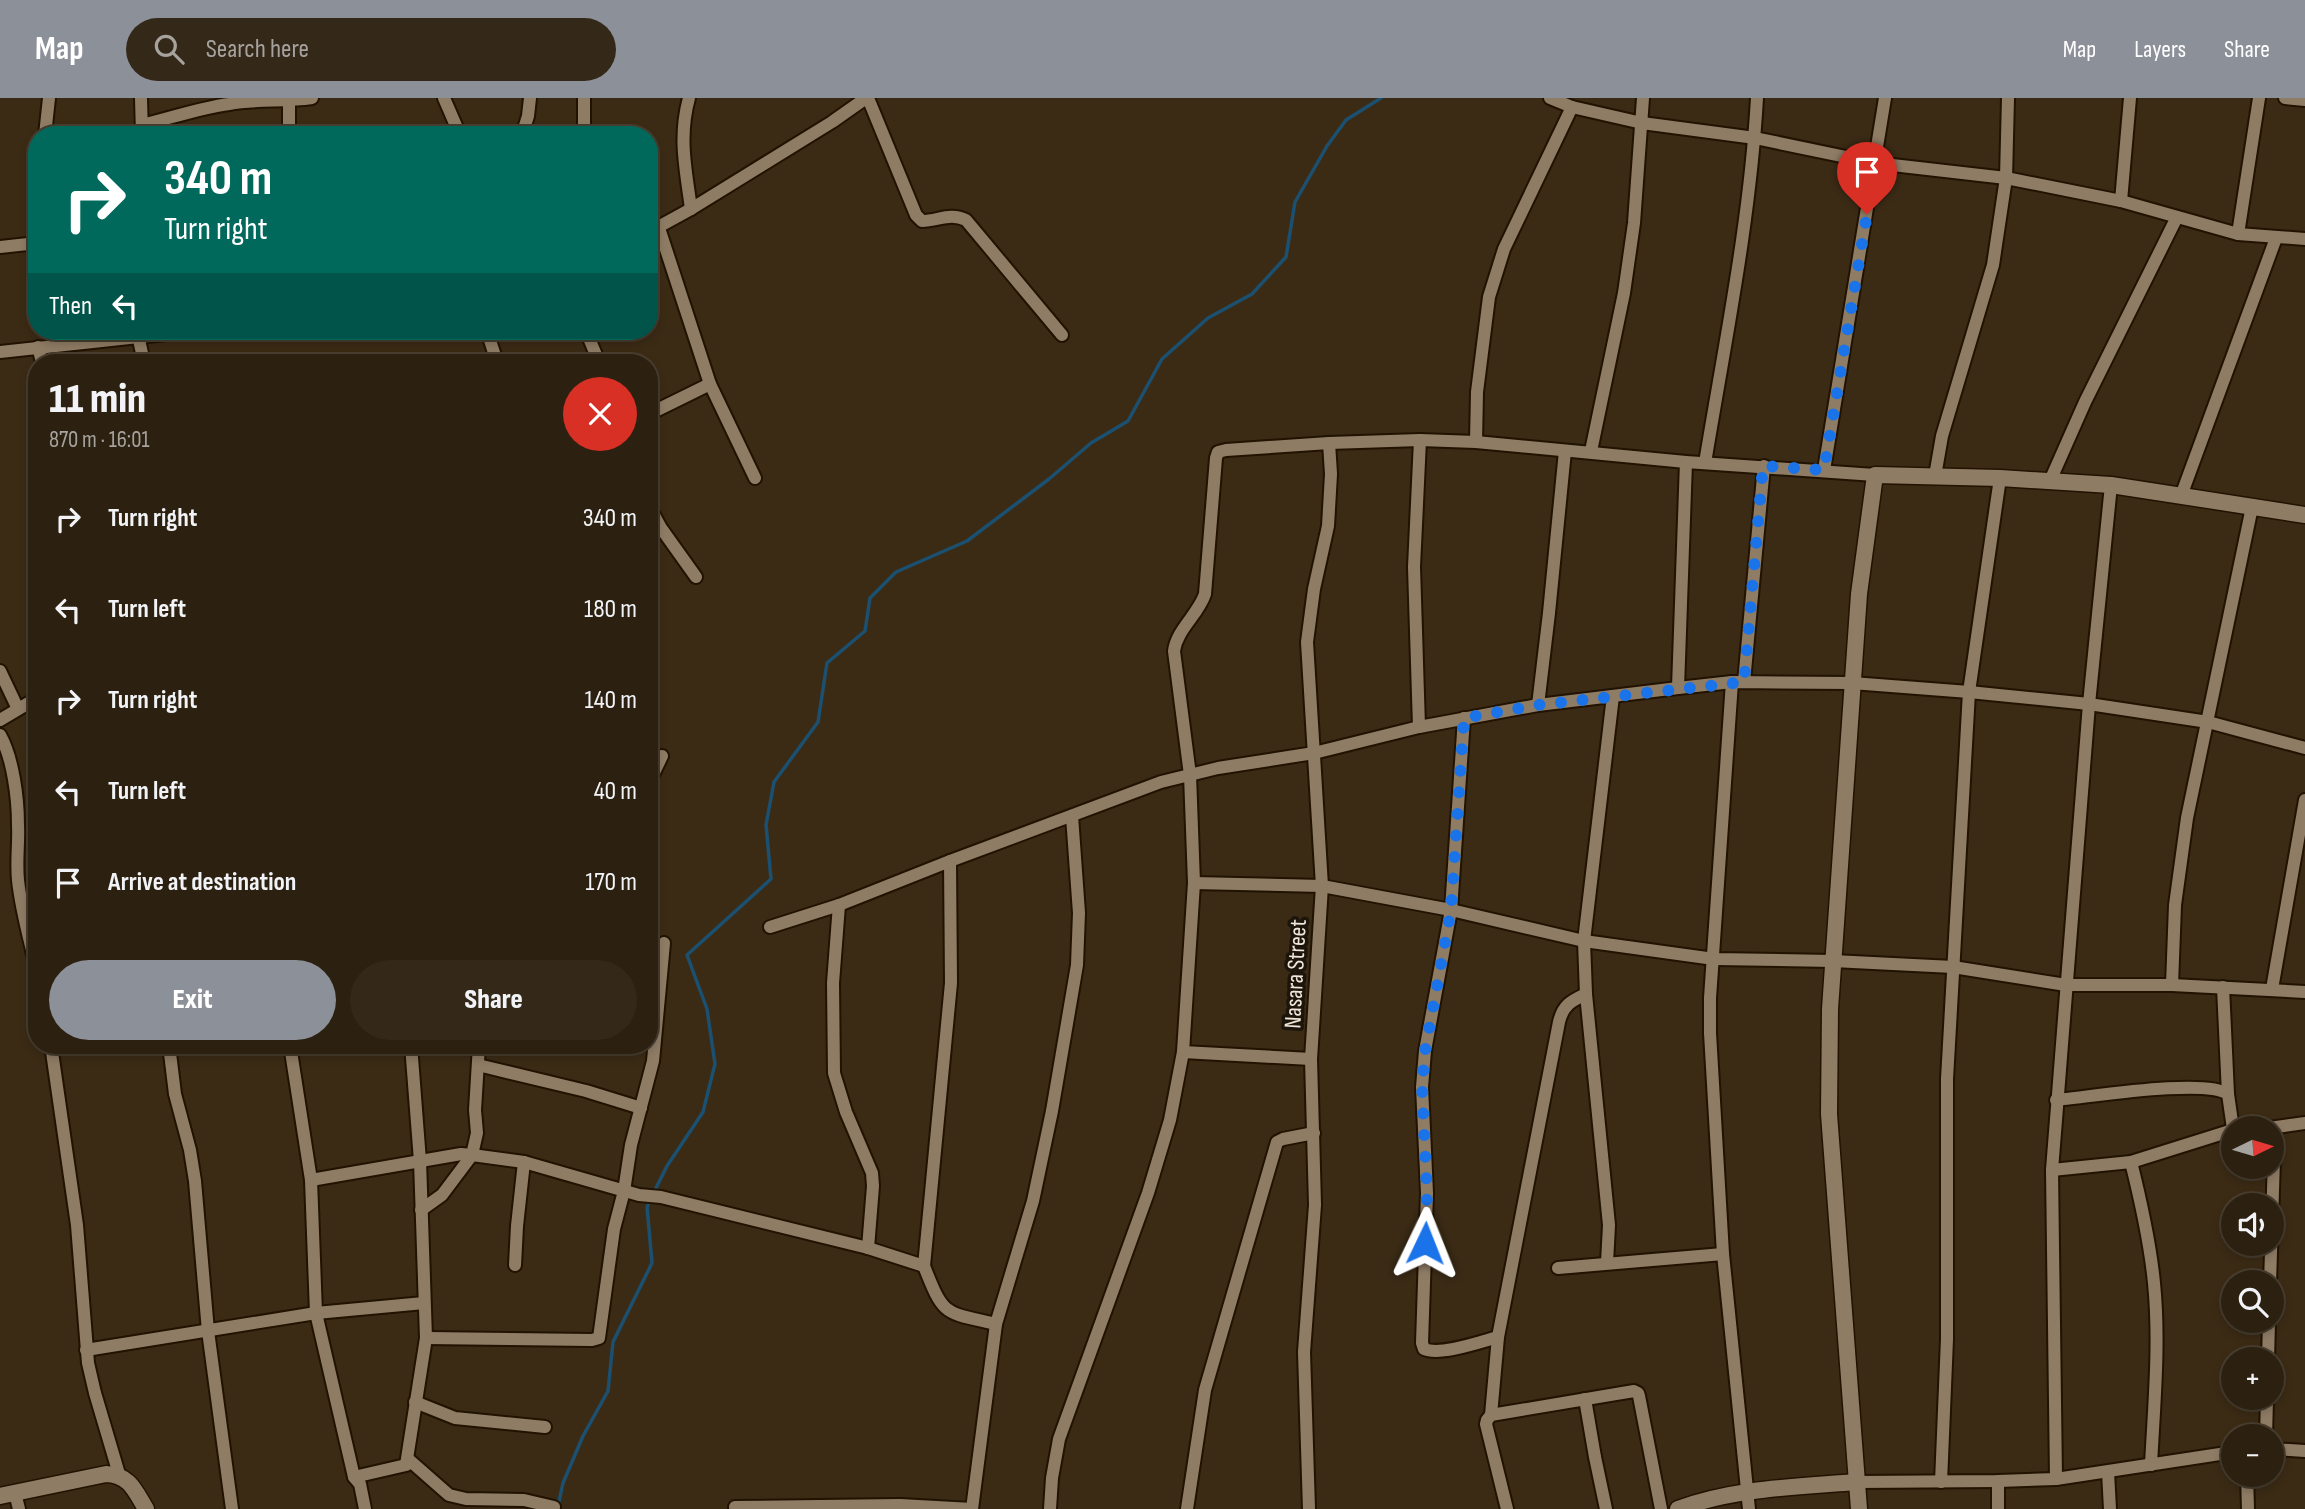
<!DOCTYPE html>
<meta charset="utf-8">
<style>
body{margin:0;font-family:"Sofia Sans Condensed",sans-serif;background:#342819;color:#f1f3f6;height:100vh;display:flex;flex-direction:column;font-size:26px;white-space:nowrap}
*{box-sizing:border-box;margin:0}
p{font-size:23px;color:#a6a39f}
.icon{flex:none;width:38px;height:38px;fill:none;stroke:currentColor;stroke-width:2;stroke-linecap:round;stroke-linejoin:round}
.map{position:relative;flex:1;overflow:hidden}
.sheet{position:absolute;left:28px;top:256px;width:630px;height:700px;display:flex;flex-direction:column;background:#2c2010;border-radius:28px;box-shadow:0 4px 10px #0003,0 0 0 2px #483e30}
.sheet>*{flex:none}
.top-card{position:absolute;left:28px;top:28px;width:630px;height:214px;border-radius:28px;box-shadow:0 4px 10px #0003,0 0 0 2px #483e30;background:#00695c;color:#fff;overflow:hidden}
.needle{width:46px;rotate:85deg}
.fabs{position:absolute;left:2221px;top:1018px;display:grid;gap:14px}
.fabs a{display:grid;place-items:center;width:63px;height:63px;border-radius:50%;background:#2c2010;box-shadow:0 4px 10px #0003,0 0 0 2px #483e30;font-size:35px}
.pin{position:absolute;display:grid;place-items:center;width:60px;height:60px;color:#fff;margin:-72px -30px;border-radius:50% 50% 50% 0;rotate:-45deg;box-shadow:0 0 7px #0007}
.pin .icon{rotate:45deg}
.me{position:absolute;width:77px;margin:-38px;rotate:2deg;stroke-linejoin:round;filter:drop-shadow(0 0 5px #0008)}
.turn{display:flex;align-items:center;gap:24px;height:147px;padding:0 21px;font-size:32px}
.turn .icon{width:91px;height:91px;stroke-width:2.5}
.turn b{display:block;font-size:49px;line-height:60px}
.then{display:flex;align-items:center;height:66px;padding:0 21px;background:#0003;gap:14px;font-size:26px}
.round{display:grid;place-items:center;flex:none;width:74px;height:74px;border-radius:37px;background:#342819}
.headline{display:flex;align-items:center;justify-content:space-between;height:119px;padding:0 21px}
h1{font-size:42px;font-weight:800;line-height:52px}
.action{display:flex;gap:14px;margin-top:auto;padding:14px 21px}
.action a{flex:1;height:80px;border-radius:42px;background:#8c9099;color:#fff;font-size:28px;font-weight:800;line-height:80px;text-align:center}
.action a+a{background:#342819;color:#f1f3f6}
ul{padding:0;list-style:none}
li{display:flex;align-items:center;gap:21px;height:91px;padding:0 21px}
li div{flex:1}
li b{display:block;font-size:26px}
li em{font-style:normal}
header{display:flex;align-items:center;gap:42px;box-sizing:border-box;height:98px;padding:0 35px;background:#8c9099;color:#fff}
header strong{font-size:33px}
nav{display:flex;gap:38px;margin-inline-start:auto;font-size:24px}
.search{width:490px;height:63px;background:#342819;display:flex;align-items:center;gap:18px;box-sizing:border-box;padding:0 24px;border-radius:38px;color:#a6a39f;font-size:26px}
.map>svg:first-child{display:block}
.lines{fill:none;stroke-linecap:round;stroke-linejoin:round}
.stream{stroke:#1b5071;stroke-width:3.5}
.minor-casing{stroke:#211300;stroke-width:16}
.tertiary-casing{stroke:#211300;stroke-width:19}
.minor{stroke:#8f7c65;stroke-width:12}
.tertiary{stroke:#8f7c65;stroke-width:16}
.route{stroke:#1a73e8;stroke-width:12;stroke-dasharray:0 21.6}
.labels{text-anchor:middle;stroke-width:7;stroke-linejoin:round;paint-order:stroke}
.street-label{font-size:24px;fill:#f0e5d8;stroke:#1c150c}
</style>
<header>
<strong>Map</strong>
<div class="search"><svg class="icon" aria-label="search" viewBox="0 0 24 24"><circle cx="10" cy="10" r="6"/><path d="M15 15l6 6"/></svg>Search here</div>
<nav><a>Map</a><a>Layers</a><a>Share</a></nav>
</header>
<div class="map">
<svg width="2305" height="1411" viewBox="0 0 2305 1411">
<rect width="100%" height="100%" fill="#3b2b15"/>
<g class="lines">
<g class="stream">
<path d="M 654,1094 L 667,1068 L 703,1014 L 715,966 L 707,911 L 687,857 L 771,781 L 766,727 L 774,684 L 818,624 L 827,565 L 865,533 L 870,500 L 896,474 L 967,443 L 1049,381 L 1091,345 L 1128,323 L 1162,261 L 1208,220 L 1252,196 L 1286,159 L 1295,104 L 1327,48 L 1346,22 L 1381,0"/>
<path d="M 558,1408 L 563,1385 L 583,1338 L 608,1293 L 613,1244 L 652,1165 L 647,1109 L 651,1101"/>
</g>
<g class="minor-casing">
<g id="minor">
<path d="M 141,0 L 142,37"/>
<path d="M 444,0 L 460,37"/>
<path d="M 689,0 C 678,40 686,72 691,111"/>
<path d="M 868,0 L 916,117 L 922,123 C 938,123 950,114 966,122 L 1062,237"/>
<path d="M 1550,0 L 1572,9 L 1642,25 L 1755,40 L 1875,65 L 2006,80 L 2121,103 L 2238,136 L 2305,141"/>
<path d="M 2285,0 L 2305,2"/>
<path d="M 142,27 C 171,20 200,10 229,6 C 257,1 284,4 312,0"/>
<path d="M 45,37 L 49,0"/>
<path d="M 289,37 L 289,0"/>
<path d="M 522,37 L 528,18 L 530,0"/>
<path d="M 584,37 L 584,0"/>
<path d="M 37,92 L 37,127"/>
<path d="M 2121,103 L 2130,0"/>
<path d="M 659,130 L 710,286 L 755,380"/>
<path d="M 649,134 L 691,111 L 832,24 L 866,0"/>
<path d="M 2238,136 L 2259,0"/>
<path d="M 0,149 L 37,145"/>
<path d="M 55,233 L 57,247"/>
<path d="M 137,233 L 144,264"/>
<path d="M 487,233 L 497,264"/>
<path d="M 586,233 L 599,264"/>
<path d="M 38,249 L 42,264"/>
<path d="M 0,254 L 194,233"/>
<path d="M 649,316 L 710,286"/>
<path d="M 1476,344 L 1477,294 L 1489,199 L 1504,151 L 1572,9"/>
<path d="M 1591,353 L 1624,195 L 1634,125 L 1643,0"/>
<path d="M 1705,365 C 1725,244 1750,123 1757,0"/>
<path d="M 1824,372 L 1885,0"/>
<path d="M 1935,378 L 1942,338 L 1993,167 L 2006,80 L 2008,0"/>
<path d="M 2050,383 L 2085,304 L 2177,119"/>
<path d="M 2181,398 L 2276,140"/>
<path d="M 649,408 L 661,430 L 696,479"/>
<path d="M 0,573 L 18,611"/>
<path d="M 1732,584 L 1710,900 L 1710,935 L 1723,1156 L 1749,1411"/>
<path d="M 1744,584 L 1764,368"/>
<path d="M 1678,590 L 1686,364"/>
<path d="M 1538,607 L 1549,515 L 1565,353"/>
<path d="M 1464,620 L 1451,812 L 1425,953 L 1422,989 L 1427,1095 L 1422,1245 L 1424,1251 C 1440,1258 1480,1244 1498,1239"/>
<path d="M 0,622 L 37,600"/>
<path d="M 1419,629 L 1414,469 L 1420,342"/>
<path d="M 0,637 C 13,660 18,700 18,727 C 19,745 16,763 18,782 C 21,812 30,842 37,873"/>
<path d="M 649,685 L 662,658"/>
<path d="M 950,763 L 951,885 L 924,1168 C 944,1219 944,1214 996,1226"/>
<path d="M 1194,785 L 1322,788 L 1451,812 L 1584,843 L 1714,861 L 1833,863 L 1953,869 L 2066,887 L 2172,887 L 2305,894"/>
<path d="M 839,807 L 833,885 L 834,975 L 846,1014 L 872,1075 L 873,1088 L 868,1150"/>
<path d="M 770,829 L 839,807 L 950,763 L 1161,684 L 1218,670 L 1314,655 L 1419,629 L 1538,607 L 1678,590 L 1732,584 L 1852,585 L 1969,594 L 2089,606 L 2208,624 L 2305,650"/>
<path d="M 2172,887 L 2175,807 L 2187,720 L 2252,409"/>
<path d="M 2223,889 L 2228,996"/>
<path d="M 2272,891 L 2305,702"/>
<path d="M 51,947 L 77,1127 L 88,1265 L 95,1295 L 119,1376"/>
<path d="M 169,947 L 175,996 L 190,1052 L 195,1083 L 208,1233 L 232,1411"/>
<path d="M 290,947 L 311,1082 L 316,1215 L 354,1379 L 360,1386 L 365,1411"/>
<path d="M 1183,954 L 1311,961"/>
<path d="M 478,967 L 586,993 L 641,1010"/>
<path d="M 2056,1002 C 2090,999 2205,980 2228,996 L 2233,1031"/>
<path d="M 2262,1031 L 2305,1025"/>
<path d="M 2131,1064 C 2141,1104 2150,1144 2154,1185 C 2160,1245 2154,1307 2151,1367"/>
<path d="M 2052,1072 L 2131,1064 L 2233,1032"/>
<path d="M 311,1082 L 461,1056 L 472,1057 L 524,1064 L 639,1097 L 661,1099 L 868,1150 L 924,1168"/>
<path d="M 421,1112 L 442,1097 L 472,1057 L 477,1035 L 475,1012 L 479,947"/>
<path d="M 1607,1165 L 1609,1127 L 1586,896 L 1584,843 L 1613,598"/>
<path d="M 515,1167 L 517,1128 L 524,1064"/>
<path d="M 1558,1170 L 1723,1156"/>
<path d="M 2270,1185 L 2275,1030"/>
<path d="M 426,1240 L 592,1242 L 599,1240 L 614,1131 L 624,1093 L 631,1047 L 653,963 L 664,845"/>
<path d="M 86,1252 L 316,1215 L 424,1205"/>
<path d="M 2268,1262 L 2269,1223"/>
<path d="M 1585,1301 L 1595,1359 L 1606,1411"/>
<path d="M 415,1304 L 455,1320 L 545,1329"/>
<path d="M 1491,1317 L 1498,1239 L 1559,924 C 1563,907 1571,903 1586,896"/>
<path d="M 2266,1339 L 2267,1300"/>
<path d="M 2272,1351 L 2305,1353"/>
<path d="M 408,1361 L 449,1397 L 466,1401 L 524,1402 L 554,1409"/>
<path d="M 2108,1374 L 2110,1411"/>
<path d="M 2247,1377 L 2248,1411"/>
<path d="M 354,1379 L 406,1367 L 426,1240 L 420,1063 L 411,947"/>
<path d="M 2056,1381 L 2052,1072 L 2089,606 L 2111,387"/>
<path d="M 1998,1383 L 1998,1411"/>
<path d="M 1856,1384 L 1998,1383 L 2056,1381 L 2233,1354"/>
<path d="M 1941,1384 L 1947,1241 L 1947,981 L 1969,594 L 2000,380"/>
<path d="M 15,1395 L 19,1411"/>
<path d="M 735,1409 L 900,1407 L 972,1411"/>
<path d="M 972,1411 L 996,1226 L 1033,1103 L 1052,1013 L 1077,867 L 1079,815 L 1072,718"/>
<path d="M 1050,1411 L 1052,1380 L 1059,1341 L 1148,1095 L 1170,1022 L 1183,954 L 1194,785 L 1190,677 L 1174,553 C 1177,531 1198,517 1205,496 L 1216,360 L 1218,354 L 1226,352 L 1329,345 L 1420,342 L 1476,344 L 1686,364 L 1875,377"/>
<path d="M 1187,1411 L 1205,1292 L 1277,1044 L 1283,1041 L 1314,1035"/>
<path d="M 1309,1411 L 1304,1254 L 1315,1107 L 1311,961 L 1322,788 L 1307,544 L 1314,491 L 1328,428 L 1331,376 L 1329,345"/>
<path d="M 1507,1411 L 1486,1326 L 1487,1322 L 1491,1317 L 1634,1293 L 1638,1295 L 1639,1298 L 1661,1411"/>
</g>
</g>
<g class="tertiary-casing">
<g id="tertiary">
<path d="M 0,1398 L 106,1376 C 130,1377 135,1393 146,1411"/>
<path d="M 1678,1411 C 1735,1390 1796,1389 1856,1384"/>
<path d="M 1859,1411 L 1829,1016 L 1830,911 L 1859,496 L 1875,377 L 2000,380 L 2111,387 L 2305,417"/>
</g>
</g>
<use href="#minor" class="minor"/>
<use href="#tertiary" class="tertiary"/>
</g>
<g class="lines">
<path class="route" d="M 1425,1145 L 1427,1096 L 1422,989 L 1425,953 L 1451,812 L 1464,620 L 1538,607 L 1744,584 L 1763,368 L 1824,372 L 1867,116"/>
</g>
<g class="labels">
<g class="street-label">
<text transform="translate(1295 876) rotate(-87)" y="8">Nasara Street</text>
</g>
</g>
</svg>
<div class="fabs">
<a><svg class="needle" viewBox="-14 -14 28 28"><path d="M0-13l5 13h-10z" fill="#e53935"/><path d="M0 13l5-13h-10z" fill="#a6a39f"/></svg></a>
<a><svg class="icon" aria-label="sound" viewBox="0 0 24 24"><path d="M4 9h4l5-4v14l-5-4H4zM17 9q2 3 0 6"/></svg></a>
<a><svg class="icon" aria-label="search" viewBox="0 0 24 24"><circle cx="10" cy="10" r="6"/><path d="M15 15l6 6"/></svg></a>
<a>+</a>
<a>−</a>
</div>
<div class="pin" style="left:1867px;top:116px;background:#d93025"><svg class="icon" aria-label="arrive" viewBox="0 0 24 24"><path d="M6 21V4h12l-3 4 3 4H6"/></svg></div>
<svg class="me" style="left:1425px;top:1145px" viewBox="-20 -20 40 40"><path d="M0-17L14 15 0 8-14 15z" fill="#1a73e8" stroke="#fff" stroke-width="4"/></svg>
<div class="top-card">
<div class="turn"><svg class="icon" aria-label="right" viewBox="0 0 24 24"><path d="M7 20v-9h11M14 6l5 5-5 5"/></svg><div><b>340 m</b>Turn right</div></div>
<div class="then">Then<svg class="icon" aria-label="left" viewBox="0 0 24 24"><path d="M17 20v-9H6M10 6l-5 5 5 5"/></svg></div>
</div>
<section class="sheet">
<div class="headline"><div><h1>11 min</h1><p>870 m · 16:01</p></div><a class="round" style="background:#d93025;color:#fff"><svg class="icon" aria-label="close" viewBox="0 0 24 24"><path d="M6 6l12 12M18 6L6 18"/></svg></a></div>
<ul>
<li><svg class="icon" aria-label="right" viewBox="0 0 24 24"><path d="M7 20v-9h11M14 6l5 5-5 5"/></svg><div><b>Turn right</b></div><em>340 m</em></li>
<li><svg class="icon" aria-label="left" viewBox="0 0 24 24"><path d="M17 20v-9H6M10 6l-5 5 5 5"/></svg><div><b>Turn left</b></div><em>180 m</em></li>
<li><svg class="icon" aria-label="right" viewBox="0 0 24 24"><path d="M7 20v-9h11M14 6l5 5-5 5"/></svg><div><b>Turn right</b></div><em>140 m</em></li>
<li><svg class="icon" aria-label="left" viewBox="0 0 24 24"><path d="M17 20v-9H6M10 6l-5 5 5 5"/></svg><div><b>Turn left</b></div><em>40 m</em></li>
<li><svg class="icon" aria-label="arrive" viewBox="0 0 24 24"><path d="M6 21V4h12l-3 4 3 4H6"/></svg><div><b>Arrive at destination</b></div><em>170 m</em></li>
</ul>
<div class="action"><a>Exit</a><a>Share</a></div>
</section>
</div>
